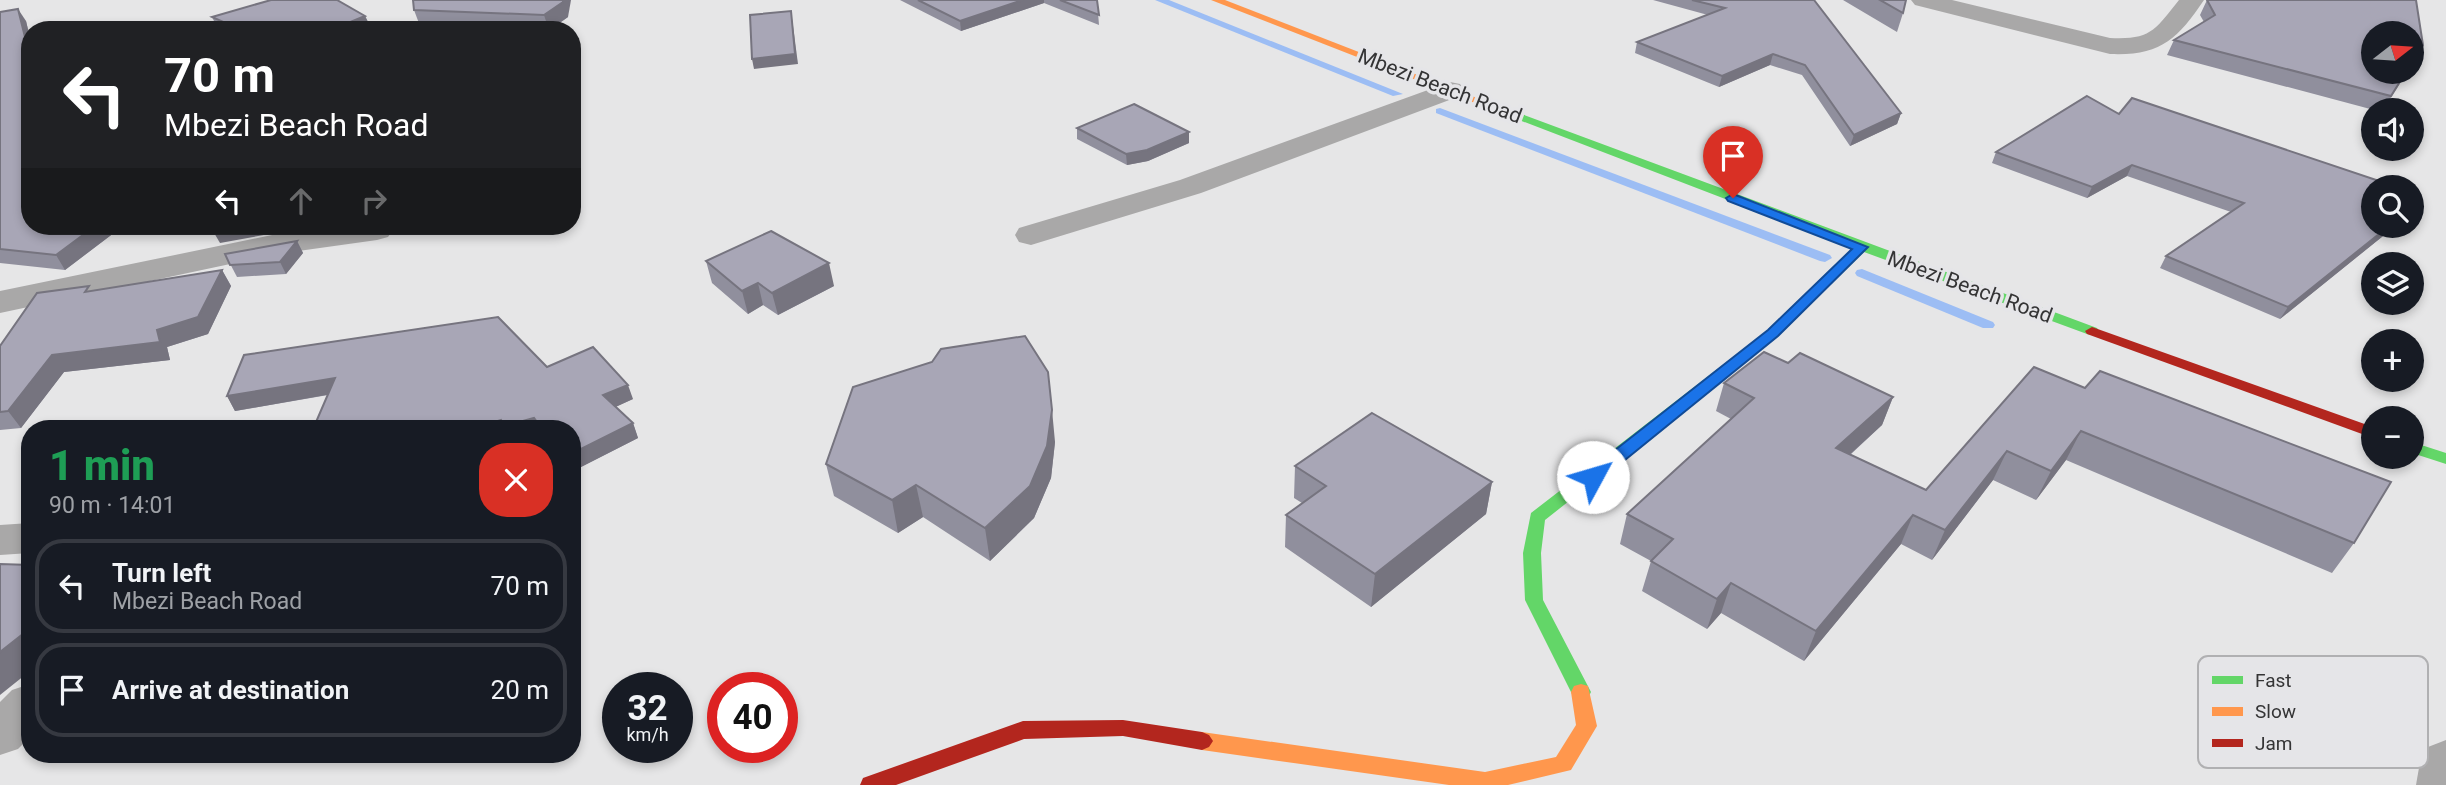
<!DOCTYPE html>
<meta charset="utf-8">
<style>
body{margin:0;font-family:Roboto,sans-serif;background:#20242c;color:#f1f3f6;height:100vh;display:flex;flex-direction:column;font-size:26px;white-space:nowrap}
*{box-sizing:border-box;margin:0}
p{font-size:23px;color:#9ea1a6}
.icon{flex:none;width:38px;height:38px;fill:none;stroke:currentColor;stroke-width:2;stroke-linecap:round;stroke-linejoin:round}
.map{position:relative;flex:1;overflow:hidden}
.drawer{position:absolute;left:21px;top:420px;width:560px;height:343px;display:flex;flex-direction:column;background:#171b24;border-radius:28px;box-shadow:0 4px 10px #0003}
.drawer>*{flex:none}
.guide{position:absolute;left:21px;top:21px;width:560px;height:214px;border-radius:28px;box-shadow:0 4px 10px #0003;background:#202124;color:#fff;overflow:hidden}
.needle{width:46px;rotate:73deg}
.fabs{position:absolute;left:2361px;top:21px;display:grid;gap:14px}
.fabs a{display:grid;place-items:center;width:63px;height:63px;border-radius:50%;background:#171b24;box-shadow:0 4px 10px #0003;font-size:35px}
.speed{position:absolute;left:602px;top:672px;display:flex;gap:14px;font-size:35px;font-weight:700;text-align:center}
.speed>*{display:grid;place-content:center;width:91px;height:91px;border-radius:50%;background:#171b24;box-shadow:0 4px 10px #0003;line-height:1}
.speed small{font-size:18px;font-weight:400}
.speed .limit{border:10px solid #d22;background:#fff;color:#111}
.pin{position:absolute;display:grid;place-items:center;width:60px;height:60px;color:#fff;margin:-72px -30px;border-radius:50% 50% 50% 0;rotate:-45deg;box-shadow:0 0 7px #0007}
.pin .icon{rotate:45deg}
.me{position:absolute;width:77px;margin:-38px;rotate:51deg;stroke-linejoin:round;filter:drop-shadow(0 0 5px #0008)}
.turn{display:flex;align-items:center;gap:24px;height:147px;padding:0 28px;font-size:32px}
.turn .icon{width:91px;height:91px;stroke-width:2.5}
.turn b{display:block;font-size:49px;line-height:60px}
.lanes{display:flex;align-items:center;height:66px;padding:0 28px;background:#0003;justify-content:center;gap:35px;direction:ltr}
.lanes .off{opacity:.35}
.round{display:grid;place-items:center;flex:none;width:74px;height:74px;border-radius:28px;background:#20242c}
.headline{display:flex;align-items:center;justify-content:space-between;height:119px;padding:0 28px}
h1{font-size:42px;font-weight:800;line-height:52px;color:#1e9e55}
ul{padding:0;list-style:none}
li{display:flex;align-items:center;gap:21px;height:94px;margin:0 14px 10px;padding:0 14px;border:4px solid #363941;border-radius:28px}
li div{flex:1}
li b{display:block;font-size:26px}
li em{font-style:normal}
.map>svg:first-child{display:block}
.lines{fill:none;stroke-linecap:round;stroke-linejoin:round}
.stream{fill:#9cbdf4;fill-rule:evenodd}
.street{fill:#a9a8a8;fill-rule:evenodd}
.fast{fill:#63d668;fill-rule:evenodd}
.slow{fill:#ff974d;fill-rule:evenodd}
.jam{fill:#b3261e;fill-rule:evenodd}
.wall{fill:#908f9d}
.shaded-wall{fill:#76747f}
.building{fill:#a8a6b6;stroke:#76747f;stroke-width:2}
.route{fill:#1a73e8;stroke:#114b97;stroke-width:2}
.labels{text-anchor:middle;stroke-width:7;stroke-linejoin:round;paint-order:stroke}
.street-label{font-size:21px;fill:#343435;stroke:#e5e5e8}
.key{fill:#e5e5e8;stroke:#b0b0b2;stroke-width:2}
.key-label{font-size:19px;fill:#343435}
</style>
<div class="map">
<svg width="2446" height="785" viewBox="0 0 2446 785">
<rect width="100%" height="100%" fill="#e6e6e7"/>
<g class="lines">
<g class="stream">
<path d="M 1155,0 L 1169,0 L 1403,94 L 1393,96 Z"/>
<path d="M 1440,108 L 1830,255 L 1832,258 L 1825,262 L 1820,261 L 1436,113 L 1436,109 Z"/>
<path d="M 1862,269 L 1993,322 L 1995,325 L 1993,328 L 1983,328 L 1857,276 L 1855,273 L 1857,270 Z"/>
</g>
<g class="street">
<path d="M 1911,0 L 1952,0 L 2110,38 C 2151,40 2155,30 2179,0 L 2204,0 C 2177,40 2160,56 2110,54 L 1915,5 Z"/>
<path d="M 1450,82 L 1460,84 L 1464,90 L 1460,96 L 1201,193 L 1031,245 L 1019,242 L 1015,235 L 1019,228 L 1180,180 Z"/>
<path d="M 337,226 L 390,226 L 393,230 L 388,237 L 377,240 L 277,254 L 0,313 L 0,291 L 277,234 Z"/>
<path d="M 30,523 L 30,553 L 0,555 L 0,525 Z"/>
<path d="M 30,684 L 30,737 L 18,749 L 0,755 L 0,702 L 12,690 Z"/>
<path d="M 2446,740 L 2446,785 L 2416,785 L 2420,762 L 2428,747 Z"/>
</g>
<g class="fast">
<path d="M 1484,100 L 2097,328 L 2099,331 L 2092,335 L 2087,334 L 1864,252 L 1778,336 L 1545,520 L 1541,553 L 1543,600 L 1591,692 L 1588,698 L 1581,700 L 1574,698 L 1525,600 L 1523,553 L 1531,513 L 1768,330 L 1853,248 L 1480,105 L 1478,103 Z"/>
<path d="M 2412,442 L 2446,453 L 2446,464 L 2412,453 Z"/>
</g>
<g class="slow">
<path d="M 1211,0 L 1225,0 L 1490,103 L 1480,105 Z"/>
<path d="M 1581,684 L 1588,686 L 1597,726 L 1571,770 L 1508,785 L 1449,785 L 1202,750 L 1195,747 L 1191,741 L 1195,735 L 1202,732 L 1485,772 L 1556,757 L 1576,725 L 1571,692 L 1574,686 Z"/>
</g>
<g class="jam">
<path d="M 2092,327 L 2373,427 L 2373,438 L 2087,334 L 2085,331 Z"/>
<path d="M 1123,720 L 1202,732 L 1209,735 L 1213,741 L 1209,747 L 1202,750 L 1123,736 L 1024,739 L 896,785 L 860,785 L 863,778 L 1023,721 Z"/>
</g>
</g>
<g class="wall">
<path d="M 413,0 L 568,17 L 550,30 L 420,26 L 414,10 Z"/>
<path d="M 900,0 L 1097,0 L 1099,25 L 1044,3 L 961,31 Z"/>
<path d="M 1653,0 L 1814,0 L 1901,113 L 1897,124 L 1850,146 L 1802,75 L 1770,65 L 1719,87 L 1635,53 L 1637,42 L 1708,15 Z"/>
<path d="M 1843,0 L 1906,0 L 1903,13 L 1897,32 Z"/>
<path d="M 2207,0 L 2407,72 L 2383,110 L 2374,110 L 2167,55 L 2174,40 L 2204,22 L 2200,15 Z"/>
<path d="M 0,12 L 26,21 L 30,38 L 30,226 L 123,226 L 65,270 L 0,263 Z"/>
<path d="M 365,16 L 370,26 L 360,30 L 223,30 L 217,27 L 212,17 Z"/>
<path d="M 2119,114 L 2373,187 L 2388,232 L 2280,319 L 2160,268 L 2166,256 L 2231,212 L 2127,176 L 2087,198 L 1992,163 L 1996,152 Z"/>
<path d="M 1077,128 L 1189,132 L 1189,143 L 1148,161 L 1127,165 L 1077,139 Z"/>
<path d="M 297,241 L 303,253 L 286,274 L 237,277 L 225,254 Z"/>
<path d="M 706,261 L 834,286 L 778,315 L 763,305 L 748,314 L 712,283 Z"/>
<path d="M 222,270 L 231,286 L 208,334 L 167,347 L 170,360 L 64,372 L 21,428 L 0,430 L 0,346 L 92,291 Z"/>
<path d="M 1788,363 L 1893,397 L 1882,425 L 1850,455 L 1926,490 L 2034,367 L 2354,543 L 2332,573 L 2066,460 L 2036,500 L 1993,480 L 1932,560 L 1901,544 L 1804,661 L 1721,613 L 1707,629 L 1642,591 L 1651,561 L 1620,544 L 1627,514 L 1731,419 L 1716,411 L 1724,383 Z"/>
<path d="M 547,367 L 633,399 L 615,407 L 633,423 L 638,438 L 581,467 L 572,458 L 572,429 L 313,429 L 328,395 L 235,411 L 227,396 Z"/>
<path d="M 1055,442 L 1051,478 L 1034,518 L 990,561 L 923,517 L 898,533 L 834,496 L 826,464 Z"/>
<path d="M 1295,466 L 1492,482 L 1486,514 L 1371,607 L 1285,547 L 1286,515 L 1302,503 L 1294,498 Z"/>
</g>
<g class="shaded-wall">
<path d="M 563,0 L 571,0 L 568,17 L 549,30 L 544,15 Z"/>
<path d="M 1023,0 L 1044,0 L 1044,3 L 961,31 L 960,21 Z"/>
<path d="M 18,9 L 26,21 L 30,38 L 30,57 Z"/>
<path d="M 791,11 L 798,64 L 754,69 L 752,59 Z"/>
<path d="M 365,16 L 370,26 L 360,30 L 331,30 Z"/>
<path d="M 1773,54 L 1770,65 L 1719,87 L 1722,76 Z"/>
<path d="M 1901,113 L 1897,124 L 1850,146 L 1854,135 Z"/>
<path d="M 1189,132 L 1189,143 L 1148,161 L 1127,165 L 1126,154 Z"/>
<path d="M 2132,165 L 2127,176 L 2087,198 L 2092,187 Z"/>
<path d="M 95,226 L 123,226 L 65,270 L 56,255 Z"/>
<path d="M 245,226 L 314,226 L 220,243 L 213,231 Z"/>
<path d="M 2389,226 L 2392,226 L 2388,232 L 2280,319 L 2288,307 Z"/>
<path d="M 297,241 L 303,253 L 286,274 L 280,262 Z"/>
<path d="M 829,263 L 834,286 L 778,315 L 772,293 Z"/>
<path d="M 222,270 L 231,286 L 208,334 L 167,347 L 170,360 L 64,372 L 21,428 L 8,411 L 52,355 L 157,330 Z"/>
<path d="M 758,283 L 763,305 L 748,314 L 742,291 Z"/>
<path d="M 335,378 L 343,392 L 235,411 L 227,396 Z"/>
<path d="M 628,385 L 633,399 L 609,410 L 603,395 Z"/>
<path d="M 1893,397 L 1882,425 L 1825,477 L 1836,448 Z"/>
<path d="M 1052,410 L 1055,442 L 1051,478 L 1034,518 L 990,561 L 985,528 Z"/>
<path d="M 534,418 L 538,429 L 472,429 L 501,420 Z"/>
<path d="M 633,423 L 638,438 L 581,467 L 575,452 Z"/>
<path d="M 2081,431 L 2066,460 L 2036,500 L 2051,471 Z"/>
<path d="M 2007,451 L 1993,480 L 1932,560 L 1945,530 Z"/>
<path d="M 1492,482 L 1486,514 L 1371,607 L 1375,574 Z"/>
<path d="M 916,485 L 923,517 L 898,533 L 892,500 Z"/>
<path d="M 1913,515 L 1901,544 L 1804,661 L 1816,631 Z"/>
<path d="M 1731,583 L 1721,613 L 1707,629 L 1717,599 Z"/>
<path d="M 28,630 L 30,632 L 30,671 L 0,695 L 0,652 Z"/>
</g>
<g class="building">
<path d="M 271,0 L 337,0 L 365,16 L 331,30 L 241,30 L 212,17 Z"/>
<path d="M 413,0 L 563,0 L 563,2 L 544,15 L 414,10 Z"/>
<path d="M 918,0 L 1023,0 L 960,21 Z"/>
<path d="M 1060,0 L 1097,0 L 1099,15 Z"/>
<path d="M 1692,0 L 1814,0 L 1901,113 L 1854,135 L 1805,65 L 1773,54 L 1722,76 L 1637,42 L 1725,8 Z"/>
<path d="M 1880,0 L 1906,0 L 1903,13 Z"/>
<path d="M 2207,0 L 2416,0 L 2423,45 L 2412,64 L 2412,33 L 2373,33 L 2373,72 L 2406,72 L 2391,96 L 2174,40 L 2215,15 Z"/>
<path d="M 18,9 L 30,57 L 30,226 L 95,226 L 56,255 L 0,249 L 0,12 Z"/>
<path d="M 791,11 L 795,54 L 752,59 L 750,15 Z"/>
<path d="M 2087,96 L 2119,114 L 2132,98 L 2397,187 L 2373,187 L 2373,226 L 2389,226 L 2288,307 L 2166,256 L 2244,203 L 2132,165 L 2092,187 L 1996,152 Z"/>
<path d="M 1134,104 L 1189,132 L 1147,150 L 1126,154 L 1077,128 Z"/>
<path d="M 210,226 L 245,226 L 213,231 Z"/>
<path d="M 771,231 L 829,263 L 772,293 L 758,283 L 742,291 L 706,261 Z"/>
<path d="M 297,241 L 280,262 L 230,265 L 225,254 Z"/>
<path d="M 222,270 L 198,317 L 157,330 L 160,342 L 52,355 L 8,411 L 0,412 L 0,346 L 37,293 L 89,286 L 85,292 Z"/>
<path d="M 498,317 L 547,367 L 593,347 L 628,385 L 603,395 L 633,423 L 575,452 L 572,449 L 572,429 L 542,429 L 534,418 L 504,426 L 501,420 L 472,429 L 313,429 L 335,378 L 227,396 L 244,355 Z"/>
<path d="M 1025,336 L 1048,372 L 1052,410 L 1047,446 L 1030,486 L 985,528 L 916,485 L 892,500 L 826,464 L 853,387 L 932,362 L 941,349 Z"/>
<path d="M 1764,352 L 1788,363 L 1800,353 L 1893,397 L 1836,448 L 1926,490 L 2034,367 L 2085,388 L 2100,371 L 2391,482 L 2354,543 L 2081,431 L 2051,471 L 2007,451 L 1945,530 L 1913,515 L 1816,631 L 1731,583 L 1717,599 L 1651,561 L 1673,539 L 1627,514 L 1754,398 L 1724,383 Z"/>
<path d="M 1372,413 L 1492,482 L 1375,574 L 1286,515 L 1326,486 L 1295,466 Z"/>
<path d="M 0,564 L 30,565 L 30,630 L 28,630 L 0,652 Z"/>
</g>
<path class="route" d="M 1733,194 L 1868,247 L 1778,336 L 1599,481 L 1587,481 L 1585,477 L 1587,472 L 1768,330 L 1852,249 L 1728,201 L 1726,198 Z"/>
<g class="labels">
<g class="street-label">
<text transform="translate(1440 86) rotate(21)" y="7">Mbezi Beach Road</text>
<text transform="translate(1970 287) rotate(20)" y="7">Mbezi Beach Road</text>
</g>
</g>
<rect x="2198" y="656" width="230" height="112" rx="10" class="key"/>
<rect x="2212" y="676" width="31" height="8" fill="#63d668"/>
<rect x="2212" y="707" width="31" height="9" fill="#ff974d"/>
<rect x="2212" y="739" width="31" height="8" fill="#b3261e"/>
<g class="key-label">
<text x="2255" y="687">Fast</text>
<text x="2255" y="718">Slow</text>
<text x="2255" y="750">Jam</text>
</g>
</svg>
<div class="fabs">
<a><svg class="needle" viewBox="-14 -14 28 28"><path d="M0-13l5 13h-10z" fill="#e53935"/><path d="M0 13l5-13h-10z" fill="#9ea1a6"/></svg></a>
<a><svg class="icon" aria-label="sound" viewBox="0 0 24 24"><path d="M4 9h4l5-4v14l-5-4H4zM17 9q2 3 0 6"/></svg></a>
<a><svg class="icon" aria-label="search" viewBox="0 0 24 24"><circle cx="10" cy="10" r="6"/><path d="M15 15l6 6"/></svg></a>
<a><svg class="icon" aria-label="layers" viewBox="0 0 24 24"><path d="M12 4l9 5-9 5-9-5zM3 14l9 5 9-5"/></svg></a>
<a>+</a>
<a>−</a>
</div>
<div class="speed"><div>32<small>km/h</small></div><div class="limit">40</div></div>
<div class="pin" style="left:1733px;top:198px;background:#d93025"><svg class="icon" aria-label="arrive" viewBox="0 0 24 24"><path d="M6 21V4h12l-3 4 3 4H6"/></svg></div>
<svg class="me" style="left:1593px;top:477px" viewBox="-20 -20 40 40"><circle r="19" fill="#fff"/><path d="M0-13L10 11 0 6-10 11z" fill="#1a73e8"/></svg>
<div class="guide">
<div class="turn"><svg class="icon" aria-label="left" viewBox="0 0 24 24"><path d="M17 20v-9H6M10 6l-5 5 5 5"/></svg><div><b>70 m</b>Mbezi Beach Road</div></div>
<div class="lanes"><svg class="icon" aria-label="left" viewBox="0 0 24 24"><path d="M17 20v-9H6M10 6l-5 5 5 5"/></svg><svg class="icon off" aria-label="ahead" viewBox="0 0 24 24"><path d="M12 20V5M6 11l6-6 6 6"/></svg><svg class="icon off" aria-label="right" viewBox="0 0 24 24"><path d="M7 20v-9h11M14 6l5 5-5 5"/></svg></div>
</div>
<section class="drawer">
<div class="headline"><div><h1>1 min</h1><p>90 m · 14:01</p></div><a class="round" style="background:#d93025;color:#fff"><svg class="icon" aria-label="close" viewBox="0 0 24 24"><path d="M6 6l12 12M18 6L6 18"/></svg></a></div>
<ul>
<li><svg class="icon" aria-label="left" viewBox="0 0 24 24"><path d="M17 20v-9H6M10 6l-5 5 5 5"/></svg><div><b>Turn left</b><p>Mbezi Beach Road</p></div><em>70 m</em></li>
<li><svg class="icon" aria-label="arrive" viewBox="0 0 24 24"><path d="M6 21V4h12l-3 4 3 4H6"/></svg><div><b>Arrive at destination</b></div><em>20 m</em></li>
</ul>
</section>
</div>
